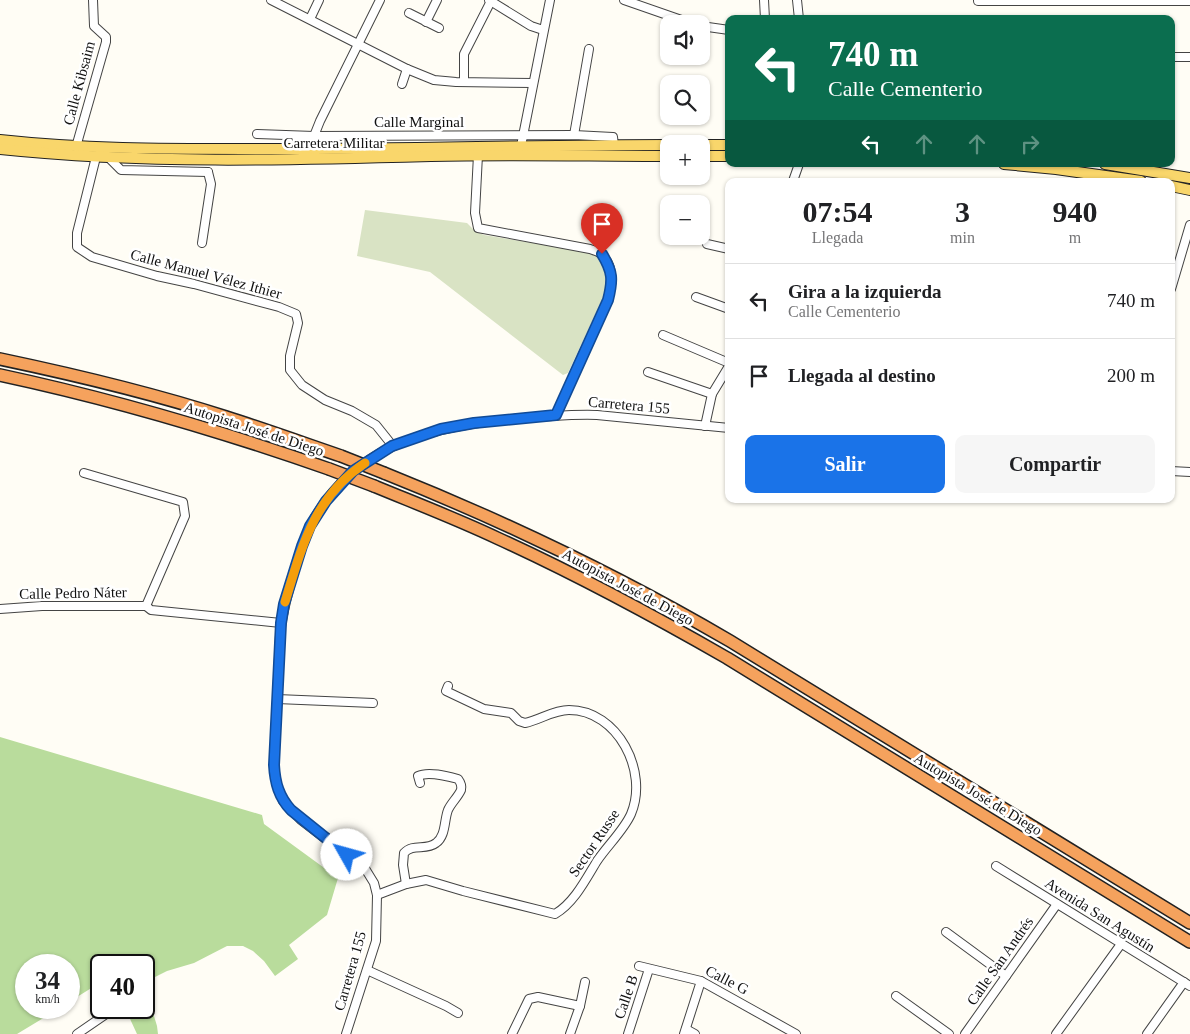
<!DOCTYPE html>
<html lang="es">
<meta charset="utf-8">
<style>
body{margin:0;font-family:"Times New Roman",serif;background:#f6f6f6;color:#202124;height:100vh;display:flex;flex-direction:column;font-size:19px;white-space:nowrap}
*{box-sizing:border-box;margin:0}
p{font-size:16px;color:#757577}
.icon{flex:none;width:28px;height:28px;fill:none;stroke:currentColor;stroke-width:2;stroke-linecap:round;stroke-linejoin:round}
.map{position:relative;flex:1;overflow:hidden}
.details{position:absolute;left:725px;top:178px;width:450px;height:325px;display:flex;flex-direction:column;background:#fff;border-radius:10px;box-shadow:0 1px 4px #0004}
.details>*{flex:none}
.top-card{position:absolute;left:725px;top:15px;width:450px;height:152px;border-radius:10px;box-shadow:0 1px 4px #0004;background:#0b6e4f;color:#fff;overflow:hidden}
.buttons{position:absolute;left:660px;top:15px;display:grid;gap:10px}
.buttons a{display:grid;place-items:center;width:50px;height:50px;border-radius:10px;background:#fff;box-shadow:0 1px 4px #0004;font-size:25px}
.speed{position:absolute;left:15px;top:954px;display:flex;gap:10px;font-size:25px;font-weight:700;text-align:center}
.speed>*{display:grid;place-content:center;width:65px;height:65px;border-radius:50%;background:#fff;box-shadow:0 1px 4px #0004;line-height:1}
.speed small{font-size:12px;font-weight:400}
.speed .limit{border:2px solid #111;border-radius:8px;background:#fff;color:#111}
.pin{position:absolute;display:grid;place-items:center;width:42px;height:42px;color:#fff;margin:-51px -21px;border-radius:50% 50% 50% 0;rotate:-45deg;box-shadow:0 0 5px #0007}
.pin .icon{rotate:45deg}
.me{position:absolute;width:55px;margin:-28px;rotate:308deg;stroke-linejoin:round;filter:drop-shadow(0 0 4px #0008)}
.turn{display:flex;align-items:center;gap:18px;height:105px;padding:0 20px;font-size:22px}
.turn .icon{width:65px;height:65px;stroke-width:2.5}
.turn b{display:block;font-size:35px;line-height:42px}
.lanes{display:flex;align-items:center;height:48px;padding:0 20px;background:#0003;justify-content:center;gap:25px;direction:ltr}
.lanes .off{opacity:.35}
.eta{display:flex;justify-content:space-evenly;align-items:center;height:85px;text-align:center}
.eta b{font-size:30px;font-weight:700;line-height:35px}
.action{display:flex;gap:10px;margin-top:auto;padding:10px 20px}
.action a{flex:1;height:58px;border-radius:10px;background:#1a73e8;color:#fff;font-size:20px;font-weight:700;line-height:58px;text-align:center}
.action a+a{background:#f6f6f6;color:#202124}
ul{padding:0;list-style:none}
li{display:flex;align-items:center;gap:15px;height:75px;padding:0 20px;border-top:1px solid #e0e0e0}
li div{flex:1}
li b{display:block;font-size:19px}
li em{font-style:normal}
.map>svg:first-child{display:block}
.forest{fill:#b9dc9c}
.cemetery{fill:#d9e3c4}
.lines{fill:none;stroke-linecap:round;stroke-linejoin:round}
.minor-casing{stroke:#444;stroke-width:10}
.major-casing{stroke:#222;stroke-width:12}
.highway-casing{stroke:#222;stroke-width:14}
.minor{stroke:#fff;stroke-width:8}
.major{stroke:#f9d66b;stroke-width:10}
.highway{stroke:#f5a25d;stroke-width:11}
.highway-bridge-casing{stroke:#222;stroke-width:14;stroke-linecap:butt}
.highway-bridge{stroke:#f5a25d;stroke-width:11}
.route-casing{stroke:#114b97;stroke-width:12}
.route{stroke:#1a73e8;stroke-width:9}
.slow{stroke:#f59e0b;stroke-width:9}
.labels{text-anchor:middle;stroke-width:5;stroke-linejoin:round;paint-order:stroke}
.street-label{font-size:15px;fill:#111;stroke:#fff}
</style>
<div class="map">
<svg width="1190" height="1034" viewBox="0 0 1190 1034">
<rect width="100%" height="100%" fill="#fffdf5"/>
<path class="forest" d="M 0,737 L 262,815 L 264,824 L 338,878 L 327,915 L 289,945 L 298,959 L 275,976 L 264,961 L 253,951 L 243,946 L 227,946 L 194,963 L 167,971 L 151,979 L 148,986 L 148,996 L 157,1026 L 158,1034 L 137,1034 L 125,1008 L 144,1008 L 144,965 L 101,965 L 101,982 L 69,1002 L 69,965 L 26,965 L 26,1008 L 60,1008 L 17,1034 L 0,1034 Z"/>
<path class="cemetery" d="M 365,210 L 467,223 L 475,231 L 484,235 L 582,251 C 604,256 611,269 606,291 L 568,373 L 563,375 L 430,272 L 357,256 Z"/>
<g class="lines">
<g class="minor-casing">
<g id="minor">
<path d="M 271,0 L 407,69 L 434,80 L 456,82 L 533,83"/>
<path d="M 489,0 L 531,26 L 543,30"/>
<path d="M 624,0 L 693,24"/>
<path d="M 764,0 L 765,19"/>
<path d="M 797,0 L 799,19"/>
<path d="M 978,1 L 1190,1"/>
<path d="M 409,13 L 439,28"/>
<path d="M 310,19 L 319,0"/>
<path d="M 426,22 L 437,0"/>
<path d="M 701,26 L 729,30"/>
<path d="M 1171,57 L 1190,57"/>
<path d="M 464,82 L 464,54 L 491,1"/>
<path d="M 402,84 L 407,69"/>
<path d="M 257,134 L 314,136 L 574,135 L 613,137 L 614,145"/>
<path d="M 574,135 L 589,49"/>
<path d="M 521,146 L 550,0"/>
<path d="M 76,147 L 106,42 L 106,37 L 94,26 L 93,0"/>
<path d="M 313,153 L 314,136 L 320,121 L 380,0"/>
<path d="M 478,155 L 475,213 L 478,228 L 590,249 C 593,250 599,252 601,254 C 615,266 612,285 608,300 L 556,415"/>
<path d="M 96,157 L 77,233 L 77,247 L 92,257 L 157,276 L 194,284 L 279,307 L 296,314 L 298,323 L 290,356 L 290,370 L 302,385 L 325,400 L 352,411 L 376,425 L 392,445"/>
<path d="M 108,157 L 121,170 L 208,172"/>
<path d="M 793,181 L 799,164"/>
<path d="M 202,243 L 211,184 L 208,172"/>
<path d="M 707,244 L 729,249"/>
<path d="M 1171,289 L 1190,225"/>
<path d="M 696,297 L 729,309"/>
<path d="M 663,335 L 729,363"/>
<path d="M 648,372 L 712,394"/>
<path d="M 705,426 L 712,394 L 729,366"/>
<path d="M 1171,471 L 1190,472"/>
<path d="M 84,473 L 183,502 L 185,516 L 146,606"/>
<path d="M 146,606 L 151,610 L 281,623"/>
<path d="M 0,609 L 42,606 L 146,606"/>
<path d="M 277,699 L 373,703"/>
<path d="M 996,866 L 1190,986"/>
<path d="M 406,884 L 403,865 L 404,853 C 413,843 426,851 436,843 C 446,836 444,820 448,810 C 451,803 458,797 461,790 C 462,786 461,783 458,779 C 447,776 428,771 418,776 L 420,783"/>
<path d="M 377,895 L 406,884 L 426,880 L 463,891 L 555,914 C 574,903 586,879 597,861 C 607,846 624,830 631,814 C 649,772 618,710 569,710 C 553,710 540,720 525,723 L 519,721 L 511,713 L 484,709 L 446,691 L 448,686"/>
<path d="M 946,932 L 1006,976"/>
<path d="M 639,966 L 701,981 L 796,1034"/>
<path d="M 367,970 L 446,1006 L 458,1013"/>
<path d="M 896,996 L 949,1034"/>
<path d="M 686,1029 L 695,1034"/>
<path d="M 77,1034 L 112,1010"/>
<path d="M 346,1034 L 376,941 L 377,895 L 374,883 L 366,870 L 301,820 L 283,801 L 276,782 L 274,765 L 280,635 C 282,613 288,593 294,572 C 299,557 303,541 310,526 C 350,449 423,428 503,420 C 535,417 565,414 597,415 L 729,428"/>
<path d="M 512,1034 L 529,999 L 538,997 L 580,1006"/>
<path d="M 570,1034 L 580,1006 L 585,982"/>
<path d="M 628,1034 L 649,969"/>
<path d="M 684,1034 L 701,981"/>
<path d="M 965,1034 L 1057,904"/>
<path d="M 1056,1034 L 1121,944"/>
<path d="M 1147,1034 L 1184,982"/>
</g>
</g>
<g class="major-casing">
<g id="major">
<path d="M 0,140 C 82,149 163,149 245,149 C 387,150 528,145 669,145"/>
<path d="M 701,145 L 729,145"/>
<path d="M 0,149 C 143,164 287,160 431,156 C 510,154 589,156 669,156"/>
<path d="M 701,156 L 729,156"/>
<path d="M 1004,164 L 1056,169 L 1141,181"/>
<path d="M 1105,164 L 1190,178"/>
<path d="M 1171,186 L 1190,190"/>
</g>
</g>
<g class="highway-casing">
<g id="highway">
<path d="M 0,359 C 76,375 152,393 226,417 C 264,429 303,443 341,456"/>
<path d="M 0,375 C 112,399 221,431 329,469"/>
<path d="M 384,473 C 504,521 619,576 730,641 L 1190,923"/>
<path d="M 374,486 C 415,503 457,519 497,538 C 576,574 652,615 727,658 L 1190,942"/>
</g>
</g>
<use href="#minor" class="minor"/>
<use href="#major" class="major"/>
<use href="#highway" class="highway"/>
<g class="highway-bridge-casing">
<g id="highway-bridge">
<path d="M 341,456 L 384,473"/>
<path d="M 329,469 L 374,486"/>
</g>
</g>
<use href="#highway-bridge" class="highway-bridge"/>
</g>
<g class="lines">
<g class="route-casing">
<path id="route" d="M 347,855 L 291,810 C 279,797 275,783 274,765 L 281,623 L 284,604 L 302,546 L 310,526 L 326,501 L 353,471 L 392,446 L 441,429 L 474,423 L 556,415 L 608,300 C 613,280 613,272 602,254"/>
</g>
<use href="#route" class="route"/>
<path class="slow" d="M 285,602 C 302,546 314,497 365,463"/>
</g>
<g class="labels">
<g class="street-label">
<text transform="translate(79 83) rotate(-75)" y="5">Calle Kibsaim</text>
<text x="419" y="127">Calle Marginal</text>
<text x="334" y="148">Carretera Militar</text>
<text transform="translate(206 274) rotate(15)" y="5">Calle Manuel Vélez Ithier</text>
<text transform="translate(629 405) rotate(5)" y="5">Carretera 155</text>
<text transform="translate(254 429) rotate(18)" y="5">Autopista José de Diego</text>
<text transform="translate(628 587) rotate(28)" y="5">Autopista José de Diego</text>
<text transform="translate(73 593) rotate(-1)" y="5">Calle Pedro Náter</text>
<text transform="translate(978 794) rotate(31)" y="5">Autopista José de Diego</text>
<text transform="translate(594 843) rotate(-56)" y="5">Sector Russe</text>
<text transform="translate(1100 915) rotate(32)" y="5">Avenida San Agustín</text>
<text transform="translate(1000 961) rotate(-55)" y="5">Calle San Andrés</text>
<text transform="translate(350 971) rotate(-74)" y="5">Carretera 155</text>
<text transform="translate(727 980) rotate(27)" y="5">Calle G</text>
<text transform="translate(626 997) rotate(-71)" y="5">Calle B</text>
</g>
</g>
</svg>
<div class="buttons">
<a><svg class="icon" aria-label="sound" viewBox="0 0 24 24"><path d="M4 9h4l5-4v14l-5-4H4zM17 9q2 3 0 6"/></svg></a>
<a><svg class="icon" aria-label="search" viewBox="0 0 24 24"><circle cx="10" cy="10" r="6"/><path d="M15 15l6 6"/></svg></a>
<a>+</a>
<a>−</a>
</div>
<div class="speed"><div>34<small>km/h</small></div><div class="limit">40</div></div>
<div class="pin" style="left:602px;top:254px;background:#d93025"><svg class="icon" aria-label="arrive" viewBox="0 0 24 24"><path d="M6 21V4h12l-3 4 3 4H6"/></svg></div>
<svg class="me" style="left:347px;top:855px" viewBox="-20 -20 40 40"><circle r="19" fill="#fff"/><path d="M0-13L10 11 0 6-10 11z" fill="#1a73e8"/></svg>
<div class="top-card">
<div class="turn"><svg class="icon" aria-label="left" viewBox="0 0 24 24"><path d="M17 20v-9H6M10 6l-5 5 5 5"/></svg><div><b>740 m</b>Calle Cementerio</div></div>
<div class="lanes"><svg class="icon" aria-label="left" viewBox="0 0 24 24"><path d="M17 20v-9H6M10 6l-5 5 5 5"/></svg><svg class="icon off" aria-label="ahead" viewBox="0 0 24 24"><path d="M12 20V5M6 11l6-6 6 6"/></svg><svg class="icon off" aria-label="ahead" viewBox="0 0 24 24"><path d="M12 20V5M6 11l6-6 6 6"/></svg><svg class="icon off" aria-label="right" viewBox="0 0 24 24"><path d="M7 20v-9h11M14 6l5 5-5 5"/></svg></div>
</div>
<section class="details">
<div class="eta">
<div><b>07:54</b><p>Llegada</p></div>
<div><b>3</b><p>min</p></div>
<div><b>940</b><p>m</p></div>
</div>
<ul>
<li><svg class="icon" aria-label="left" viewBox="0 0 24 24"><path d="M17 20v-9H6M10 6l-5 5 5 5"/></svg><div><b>Gira a la izquierda</b><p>Calle Cementerio</p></div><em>740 m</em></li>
<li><svg class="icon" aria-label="arrive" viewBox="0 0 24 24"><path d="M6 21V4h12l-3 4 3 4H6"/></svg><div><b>Llegada al destino</b></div><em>200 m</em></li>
</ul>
<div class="action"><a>Salir</a><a>Compartir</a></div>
</section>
</div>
